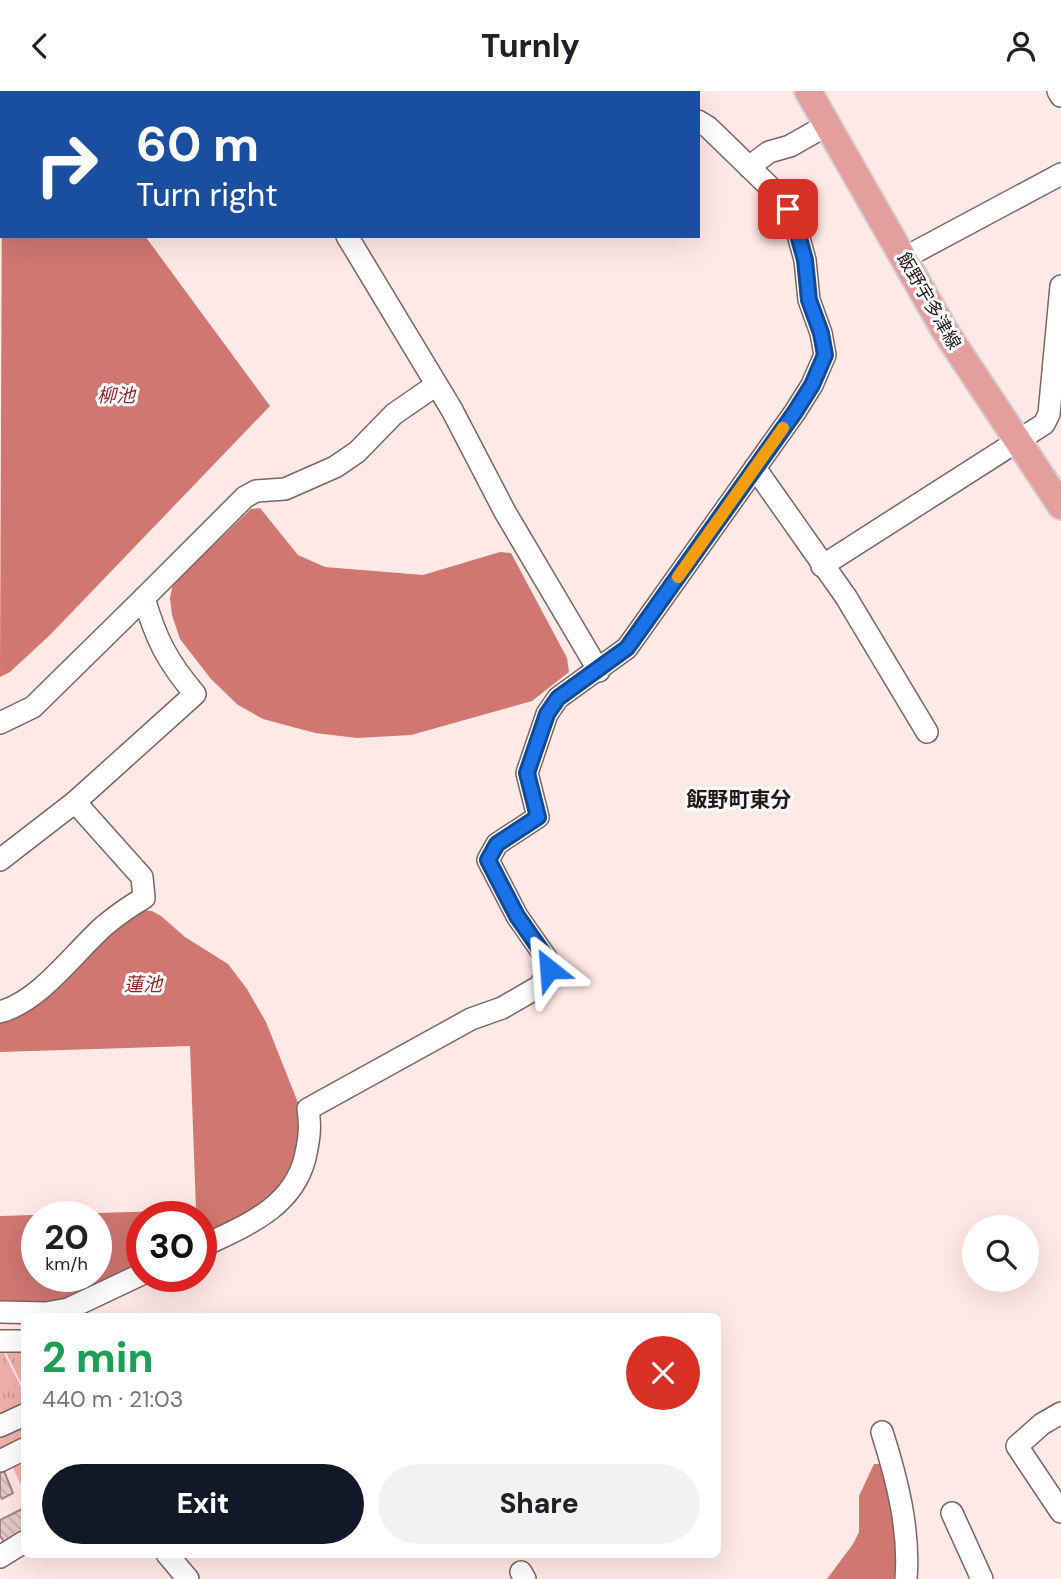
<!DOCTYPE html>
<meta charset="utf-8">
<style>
body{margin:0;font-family:"DM Sans","Noto Sans JP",sans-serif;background:#f2f2f2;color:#202124;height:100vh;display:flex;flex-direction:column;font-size:26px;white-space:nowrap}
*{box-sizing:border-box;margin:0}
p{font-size:23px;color:#757577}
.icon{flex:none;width:38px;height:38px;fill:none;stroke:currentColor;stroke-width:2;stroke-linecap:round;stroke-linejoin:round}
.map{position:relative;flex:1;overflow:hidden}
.panel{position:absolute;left:21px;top:1222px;width:700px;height:245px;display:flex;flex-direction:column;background:#fff;border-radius:10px;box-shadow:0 7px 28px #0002}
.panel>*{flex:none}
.guide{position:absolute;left:0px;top:0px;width:700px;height:147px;box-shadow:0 7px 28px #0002;background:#1a4fa0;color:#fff;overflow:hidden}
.fabs{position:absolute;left:962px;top:1124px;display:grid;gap:14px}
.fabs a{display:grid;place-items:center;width:77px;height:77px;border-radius:50%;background:#fff;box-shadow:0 7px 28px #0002;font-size:35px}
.speed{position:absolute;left:21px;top:1110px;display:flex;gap:14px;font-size:35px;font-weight:700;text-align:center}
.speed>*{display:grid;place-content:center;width:91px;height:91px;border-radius:50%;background:#fff;box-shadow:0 7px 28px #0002;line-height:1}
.speed small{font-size:18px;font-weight:400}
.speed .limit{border:10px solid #d22;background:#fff;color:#111}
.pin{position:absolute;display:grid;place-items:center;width:60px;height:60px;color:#fff;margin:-30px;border-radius:14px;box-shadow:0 4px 10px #0006}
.me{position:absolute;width:77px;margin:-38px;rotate:332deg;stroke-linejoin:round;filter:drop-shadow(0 0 5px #0008)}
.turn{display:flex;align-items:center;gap:24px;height:147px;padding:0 21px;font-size:32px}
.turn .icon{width:91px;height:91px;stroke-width:2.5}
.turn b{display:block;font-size:49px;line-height:60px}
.round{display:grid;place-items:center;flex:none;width:74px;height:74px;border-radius:37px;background:#f2f2f2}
.headline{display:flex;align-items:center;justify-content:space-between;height:119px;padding:0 21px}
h1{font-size:42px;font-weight:800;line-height:52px;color:#1e9e55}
.primary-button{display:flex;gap:14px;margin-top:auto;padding:14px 21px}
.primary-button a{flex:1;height:80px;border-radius:42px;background:#111827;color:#fff;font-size:28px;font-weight:800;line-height:80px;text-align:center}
.primary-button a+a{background:#f2f2f2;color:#202124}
header{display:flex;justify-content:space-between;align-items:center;height:91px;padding:0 21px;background:#fff;font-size:32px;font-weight:800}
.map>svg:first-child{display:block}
.park{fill:url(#park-tufts)}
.water{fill:#d07771;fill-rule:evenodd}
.building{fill:url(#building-back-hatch);stroke:#a08784;stroke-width:2}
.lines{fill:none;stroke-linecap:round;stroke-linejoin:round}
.minor-casing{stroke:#7c6462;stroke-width:24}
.major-casing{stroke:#d3d1d1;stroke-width:30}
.minor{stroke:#fff;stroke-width:21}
.major{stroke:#e49e9b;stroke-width:26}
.route-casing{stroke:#114b97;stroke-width:18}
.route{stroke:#1a73e8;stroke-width:12}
.slow{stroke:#f59e0b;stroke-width:12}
.labels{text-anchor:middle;stroke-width:6;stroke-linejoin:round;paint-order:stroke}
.street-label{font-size:18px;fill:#211817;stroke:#fff}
.water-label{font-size:19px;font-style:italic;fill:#922829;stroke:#fff}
.quarter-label{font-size:21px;font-weight:bold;fill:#211817;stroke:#fff}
</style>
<header><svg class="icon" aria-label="back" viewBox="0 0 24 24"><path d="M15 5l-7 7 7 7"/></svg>Turnly<svg class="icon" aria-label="person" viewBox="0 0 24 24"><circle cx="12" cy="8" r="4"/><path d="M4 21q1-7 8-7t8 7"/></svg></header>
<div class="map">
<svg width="1061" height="1488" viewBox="0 0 1061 1488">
<defs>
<pattern id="park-tufts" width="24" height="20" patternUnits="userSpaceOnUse" patternTransform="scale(1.75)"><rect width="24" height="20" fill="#f1b2ad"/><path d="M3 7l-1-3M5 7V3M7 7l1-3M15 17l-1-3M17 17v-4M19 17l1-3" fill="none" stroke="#ce9894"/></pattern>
<pattern id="building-back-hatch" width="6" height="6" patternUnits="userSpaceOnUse" patternTransform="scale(1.75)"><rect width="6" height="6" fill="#e6cbc8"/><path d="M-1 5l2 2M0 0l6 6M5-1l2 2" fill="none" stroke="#c5aeab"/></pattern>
</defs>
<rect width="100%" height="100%" fill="#ffe9e6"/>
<g class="park">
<path d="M 0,1254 L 24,1302 L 24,1317 L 0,1329 Z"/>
<path d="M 3,1255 L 24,1255 L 24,1298 Z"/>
<path d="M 24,1332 L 24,1353 L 0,1364 L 0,1343 Z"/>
<path d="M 24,1362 L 24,1401 L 12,1374 Z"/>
</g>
<g class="water">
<path d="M 2,87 L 2,145 L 145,145 L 270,315 L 50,544 L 10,581 L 0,586 Z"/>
<path d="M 260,417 L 298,464 L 325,476 L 423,484 L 500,461 L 511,462 L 567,567 L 569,581 L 532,610 L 411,644 L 357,647 L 315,642 L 263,628 L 238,614 L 211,588 L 180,548 L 172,524 L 170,507 L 173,493 L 251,418 Z"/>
<path d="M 142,819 L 152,820 L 161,825 L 185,846 L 228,873 L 247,898 L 266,931 L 306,1032 L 291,1082 L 272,1107 L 201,1148 L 201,1125 L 142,1125 L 142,1176 L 67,1210 L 0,1215 L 0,1125 L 196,1119 L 190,955 L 0,961 L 0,926 L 97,849 ZM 37,1125 L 96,1125 L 96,1185 L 37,1185 Z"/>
<path d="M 874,1373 L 883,1373 L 889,1389 L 899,1488 L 827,1488 L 853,1453 L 859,1441 L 859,1405 Z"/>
</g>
<g class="building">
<path d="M 4,1380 L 13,1402 L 2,1408 L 0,1404 L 0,1382 Z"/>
<path d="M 22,1418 L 24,1423 L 24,1444 L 19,1442 L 14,1445 L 16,1448 L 6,1453 L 0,1445 L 0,1429 Z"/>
</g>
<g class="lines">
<g class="minor-casing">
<g id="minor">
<path d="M 253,0 L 254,2"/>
<path d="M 653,0 L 656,2"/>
<path d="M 1058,0 L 1061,5"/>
<path d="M 48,2 L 49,0"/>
<path d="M 0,74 L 2,72"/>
<path d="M 749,76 L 769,61 L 790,55 L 827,34"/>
<path d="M 347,145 L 452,319 L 505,421 L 599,580"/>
<path d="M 904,167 L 1061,83"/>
<path d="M 755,377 L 846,506 L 927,641"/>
<path d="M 822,475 L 1044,333 L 1049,323 L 1061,195"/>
<path d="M 0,632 L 33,616 L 144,507"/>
<path d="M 0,769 L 75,711 L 195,603 C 167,570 156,548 144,507 L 245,406 L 256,400 L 285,398 L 335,376 L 357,361 L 394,323 L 436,294"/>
<path d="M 0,921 C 40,910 73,863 104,835 C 116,825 130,815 144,807 L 142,786 L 75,711"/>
<path d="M 201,1156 C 244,1135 292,1118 305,1067 C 309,1049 311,1036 308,1018 L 471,928 L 502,917 L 540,895 L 549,878 L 547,868 L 517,825 L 488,769 L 497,753 L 538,726 L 527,682 L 547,623 L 558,607 L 627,557 L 795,321 L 812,294 L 825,264 L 821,242 L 809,209 L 805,169 L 797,140 L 788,118 L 774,100 L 708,36 L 698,30"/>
<path d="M 0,1221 L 46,1222 L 68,1218 L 142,1183"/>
<path d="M 0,1250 L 24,1250"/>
<path d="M 1061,1322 L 1042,1333 L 1017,1355 L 1061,1421"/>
<path d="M 0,1335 L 24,1324"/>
<path d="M 882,1341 C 897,1388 910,1439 906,1488"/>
<path d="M 0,1370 L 24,1358"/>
<path d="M 952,1422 L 982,1488"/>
<path d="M 167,1463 L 188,1488"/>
<path d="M 0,1466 L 24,1451"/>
<path d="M 521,1481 L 525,1488"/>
</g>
</g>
<g class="major-casing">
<path id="major" d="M 808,0 L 945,240 L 1061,415"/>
</g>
<use href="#minor" class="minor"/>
<use href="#major" class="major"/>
</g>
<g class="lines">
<g class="route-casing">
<path id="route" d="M 549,878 L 547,868 L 517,825 L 488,769 L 497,753 L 538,726 L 527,682 L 547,623 L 558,607 L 627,557 L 795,321 L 812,294 L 825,264 L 821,242 L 809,209 L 805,169 L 797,140 L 788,118"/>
</g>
<use href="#route" class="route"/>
<path class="slow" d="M 678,486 L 783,337"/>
</g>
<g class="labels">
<g class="street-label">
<text transform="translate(929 210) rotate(60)" y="6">飯野宇多津線</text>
</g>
<g class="water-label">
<text x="116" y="311">柳池</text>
<text x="143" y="900">蓮池</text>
</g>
<g class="quarter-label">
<text x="739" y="716">飯野町東分</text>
</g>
</g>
</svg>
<div class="fabs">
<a><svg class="icon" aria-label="search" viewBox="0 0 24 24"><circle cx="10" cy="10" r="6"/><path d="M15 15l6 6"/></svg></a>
</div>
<div class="speed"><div>20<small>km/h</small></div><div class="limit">30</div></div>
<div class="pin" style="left:788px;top:118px;background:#d93025"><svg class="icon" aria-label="arrive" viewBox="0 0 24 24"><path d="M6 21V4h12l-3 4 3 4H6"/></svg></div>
<svg class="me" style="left:549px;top:878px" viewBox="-20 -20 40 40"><path d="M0-17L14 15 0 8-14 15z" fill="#1a73e8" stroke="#fff" stroke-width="4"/></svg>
<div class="guide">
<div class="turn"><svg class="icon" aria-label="right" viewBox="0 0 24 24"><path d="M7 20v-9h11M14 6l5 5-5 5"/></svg><div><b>60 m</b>Turn right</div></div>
</div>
<section class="panel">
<div class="headline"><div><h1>2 min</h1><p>440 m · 21:03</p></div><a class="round" style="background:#d93025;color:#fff"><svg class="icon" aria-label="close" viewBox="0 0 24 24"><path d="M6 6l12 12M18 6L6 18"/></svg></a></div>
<div class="primary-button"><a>Exit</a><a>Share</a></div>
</section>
</div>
